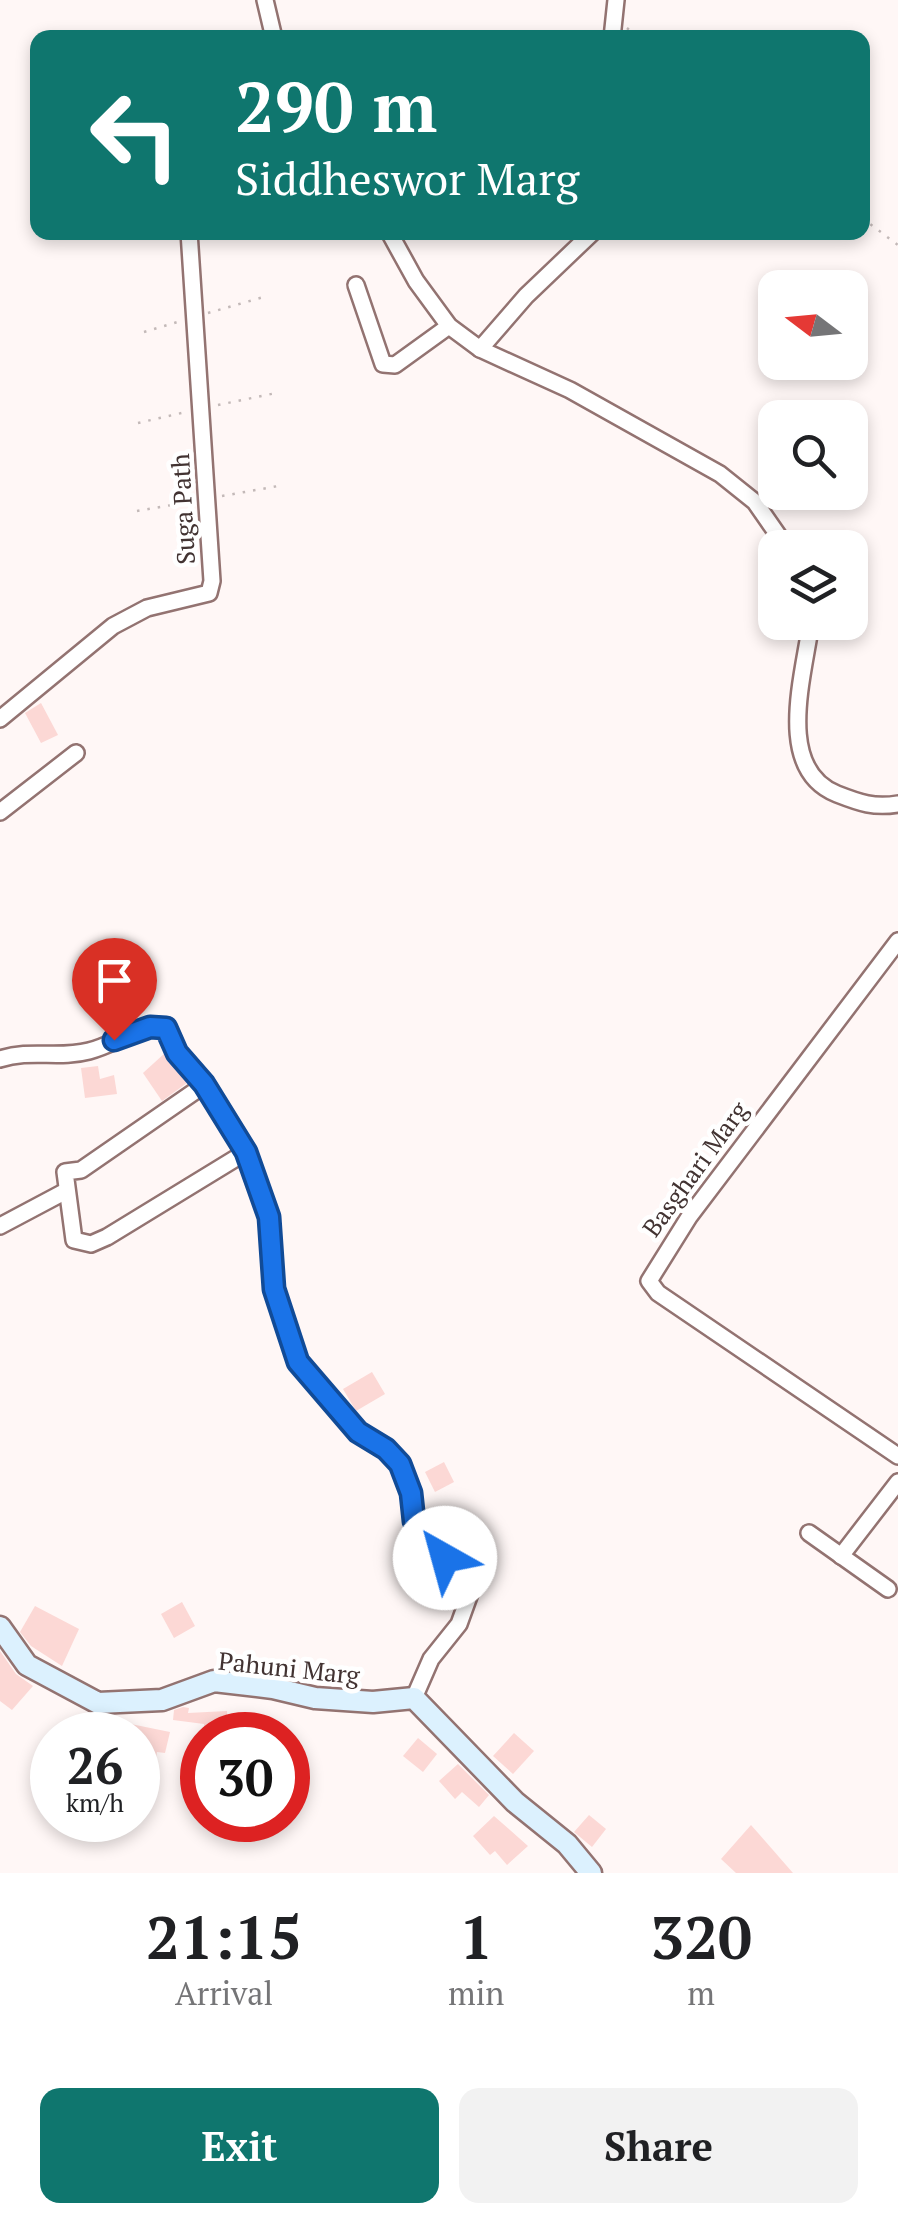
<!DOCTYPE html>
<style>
body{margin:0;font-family:"PT Serif",serif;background:#f2f2f2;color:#202124;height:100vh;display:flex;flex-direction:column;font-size:38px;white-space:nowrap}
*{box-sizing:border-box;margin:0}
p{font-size:32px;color:#757577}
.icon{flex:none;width:55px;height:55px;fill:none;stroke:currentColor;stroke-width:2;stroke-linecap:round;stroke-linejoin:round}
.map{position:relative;height:1873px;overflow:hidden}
.details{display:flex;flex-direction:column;background:#fff;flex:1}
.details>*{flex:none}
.guide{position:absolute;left:30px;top:30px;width:840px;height:210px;border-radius:20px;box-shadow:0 5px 15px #0003;background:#0f766e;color:#fff;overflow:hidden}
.needle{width:65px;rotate:286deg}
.fabs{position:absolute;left:758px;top:270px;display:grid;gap:20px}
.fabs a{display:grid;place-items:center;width:110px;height:110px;border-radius:20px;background:#fff;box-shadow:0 5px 15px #0003;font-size:50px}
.speed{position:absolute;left:30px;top:1712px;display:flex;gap:20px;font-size:50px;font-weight:700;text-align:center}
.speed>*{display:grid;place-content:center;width:130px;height:130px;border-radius:50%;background:#fff;box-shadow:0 5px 15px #0003;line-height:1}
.speed small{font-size:25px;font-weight:400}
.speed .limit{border:15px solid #d22;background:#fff;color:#111}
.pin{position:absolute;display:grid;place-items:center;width:85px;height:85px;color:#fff;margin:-102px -42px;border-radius:50% 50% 50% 0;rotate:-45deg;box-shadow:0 0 10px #0007}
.pin .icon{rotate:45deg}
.me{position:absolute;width:110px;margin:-55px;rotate:322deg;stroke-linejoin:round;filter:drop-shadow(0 0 8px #0008)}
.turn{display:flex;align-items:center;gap:35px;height:210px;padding:0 40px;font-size:45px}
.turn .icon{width:130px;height:130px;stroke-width:2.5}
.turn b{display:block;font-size:70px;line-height:85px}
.eta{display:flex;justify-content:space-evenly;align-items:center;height:170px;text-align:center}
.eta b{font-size:60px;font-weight:700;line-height:70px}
.action{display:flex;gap:20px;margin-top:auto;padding:20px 40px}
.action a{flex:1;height:115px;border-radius:20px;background:#0f766e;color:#fff;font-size:40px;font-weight:700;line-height:115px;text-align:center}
.action a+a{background:#f2f2f2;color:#202124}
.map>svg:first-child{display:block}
.building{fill:#fcd8d5}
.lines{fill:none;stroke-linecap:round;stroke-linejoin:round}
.street-casing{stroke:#937371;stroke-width:20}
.secondary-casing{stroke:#937371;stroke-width:25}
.path{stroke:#c3b9b8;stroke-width:2.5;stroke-dasharray:2.5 8;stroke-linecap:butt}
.street{stroke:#fff;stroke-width:15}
.secondary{stroke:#dcf1fe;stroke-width:20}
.route-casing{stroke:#114b97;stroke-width:25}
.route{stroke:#1a73e8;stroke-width:18}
.labels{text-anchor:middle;stroke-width:9;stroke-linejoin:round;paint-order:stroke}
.street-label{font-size:25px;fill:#423332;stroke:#fff}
</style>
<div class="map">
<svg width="898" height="1873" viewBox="0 0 898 1873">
<rect width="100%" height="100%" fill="#fff7f6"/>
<g class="building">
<path d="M 41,703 L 58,735 L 41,743 L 25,713 Z"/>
<path d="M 165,1053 L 187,1083 L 162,1101 L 143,1073 Z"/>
<path d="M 98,1066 L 100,1079 L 114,1075 L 117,1094 L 85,1098 L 81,1068 Z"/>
<path d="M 372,1372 L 385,1394 L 356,1411 L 343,1389 Z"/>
<path d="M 444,1462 L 454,1482 L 435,1492 L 425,1472 Z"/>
<path d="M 182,1602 L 195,1626 L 174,1638 L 161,1614 Z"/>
<path d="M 35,1606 L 79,1629 L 62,1666 L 31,1646 L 20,1632 Z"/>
<path d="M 0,1651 L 16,1674 L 33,1686 L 12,1710 L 0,1701 Z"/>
<path d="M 183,1707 L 189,1708 L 188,1713 L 227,1711 L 228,1735 L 204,1735 L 204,1724 L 173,1720 L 174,1710 Z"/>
<path d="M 116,1721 L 170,1732 L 165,1753 L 157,1752 L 155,1764 L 138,1761 L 141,1735 L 113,1735 Z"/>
<path d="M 514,1733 L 534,1751 L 513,1774 L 493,1756 Z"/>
<path d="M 418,1738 L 437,1754 L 423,1772 L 403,1756 Z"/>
<path d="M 458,1764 L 489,1795 L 479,1807 L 462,1792 L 455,1799 L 439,1781 Z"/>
<path d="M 589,1815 L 606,1829 L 592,1847 L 574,1832 Z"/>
<path d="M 494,1816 L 528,1846 L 507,1865 L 495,1851 L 490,1855 L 473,1836 Z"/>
<path d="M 751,1825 L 793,1873 L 736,1873 L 721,1859 Z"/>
</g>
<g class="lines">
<g class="street-casing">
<g id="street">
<path d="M 265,0 L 274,38"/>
<path d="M 612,38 L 616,0"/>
<path d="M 389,232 L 416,281 L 449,326 L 480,349 L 570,390 L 720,474 L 755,502 L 787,548"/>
<path d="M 356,285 L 383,364 L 395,365 L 449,326"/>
<path d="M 480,349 L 526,296 L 593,232"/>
<path d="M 811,622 C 804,675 774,769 837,794 C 860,803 874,808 898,804"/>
<path d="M 0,719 L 113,626 L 147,608 L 209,593 L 212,581 L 189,232"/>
<path d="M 0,812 L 76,753"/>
<path d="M 898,941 L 689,1217 L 649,1281 L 658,1293 L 898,1456"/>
<path d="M 0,1059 C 30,1049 59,1059 89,1051 C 117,1044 136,1025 166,1029 L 177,1053 L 204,1085 L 246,1152 L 269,1217 L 274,1289 L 298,1362 L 358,1432 L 387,1449 L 401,1465 L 411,1493 L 414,1521 L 472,1588 L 459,1624 L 431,1659 L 414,1698"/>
<path d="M 204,1085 L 81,1170 L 65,1172 L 74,1240 L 91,1244 L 107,1237 L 246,1152"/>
<path d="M 0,1226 L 66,1191"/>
<path d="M 809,1533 L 888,1589"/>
<path d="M 841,1556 L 898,1482"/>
</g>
</g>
<g class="secondary-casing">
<path id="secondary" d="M 0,1627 L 27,1665 L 98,1703 L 162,1700 L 214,1681 L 273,1688 L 315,1698 L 373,1702 L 414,1698 L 515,1802 L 567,1844 L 591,1873"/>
</g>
<g class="path">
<path d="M 627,28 L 638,38"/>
<path d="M 862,218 L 898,245"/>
<path d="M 208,313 L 267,296"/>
<path d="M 144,332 L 181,321"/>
<path d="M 218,405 L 276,393"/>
<path d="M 138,423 L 186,412"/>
<path d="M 222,496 L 284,485"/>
<path d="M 137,511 L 189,502"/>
</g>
<use href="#street" class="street"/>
<use href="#secondary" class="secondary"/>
</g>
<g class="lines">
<g class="route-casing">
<path id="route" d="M 114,1040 L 150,1027 L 166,1028 L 177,1053 L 204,1084 L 246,1152 L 269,1217 L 274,1289 L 298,1362 L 358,1432 L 386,1449 L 400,1464 L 411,1493 L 414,1521 L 445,1558"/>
</g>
<use href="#route" class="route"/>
</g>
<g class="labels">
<g class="street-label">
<text transform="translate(183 509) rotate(-93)" y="9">Suga Path</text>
<text transform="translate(695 1169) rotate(-54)" y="9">Basghari Marg</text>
<text transform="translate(289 1668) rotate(6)" y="9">Pahuni Marg</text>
</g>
</g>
</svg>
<div class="fabs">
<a><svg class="needle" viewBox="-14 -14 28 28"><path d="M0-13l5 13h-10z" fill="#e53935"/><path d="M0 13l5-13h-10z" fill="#757577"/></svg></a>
<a><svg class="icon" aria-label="search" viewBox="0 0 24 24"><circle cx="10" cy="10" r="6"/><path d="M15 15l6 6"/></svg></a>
<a><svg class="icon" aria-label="layers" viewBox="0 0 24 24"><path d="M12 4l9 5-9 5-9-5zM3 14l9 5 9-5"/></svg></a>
</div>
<div class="speed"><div>26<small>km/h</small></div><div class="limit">30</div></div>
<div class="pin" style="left:114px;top:1040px;background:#d93025"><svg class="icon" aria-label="arrive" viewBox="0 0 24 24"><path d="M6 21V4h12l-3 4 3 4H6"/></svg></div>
<svg class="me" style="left:445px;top:1558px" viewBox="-20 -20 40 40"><circle r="19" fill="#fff"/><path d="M0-13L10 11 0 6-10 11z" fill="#1a73e8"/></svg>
<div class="guide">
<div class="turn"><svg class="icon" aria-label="left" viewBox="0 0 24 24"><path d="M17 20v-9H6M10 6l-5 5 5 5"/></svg><div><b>290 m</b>Siddheswor Marg</div></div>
</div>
</div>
<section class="details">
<div class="eta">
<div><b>21:15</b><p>Arrival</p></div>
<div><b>1</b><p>min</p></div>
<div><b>320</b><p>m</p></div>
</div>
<div class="action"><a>Exit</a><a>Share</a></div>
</section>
